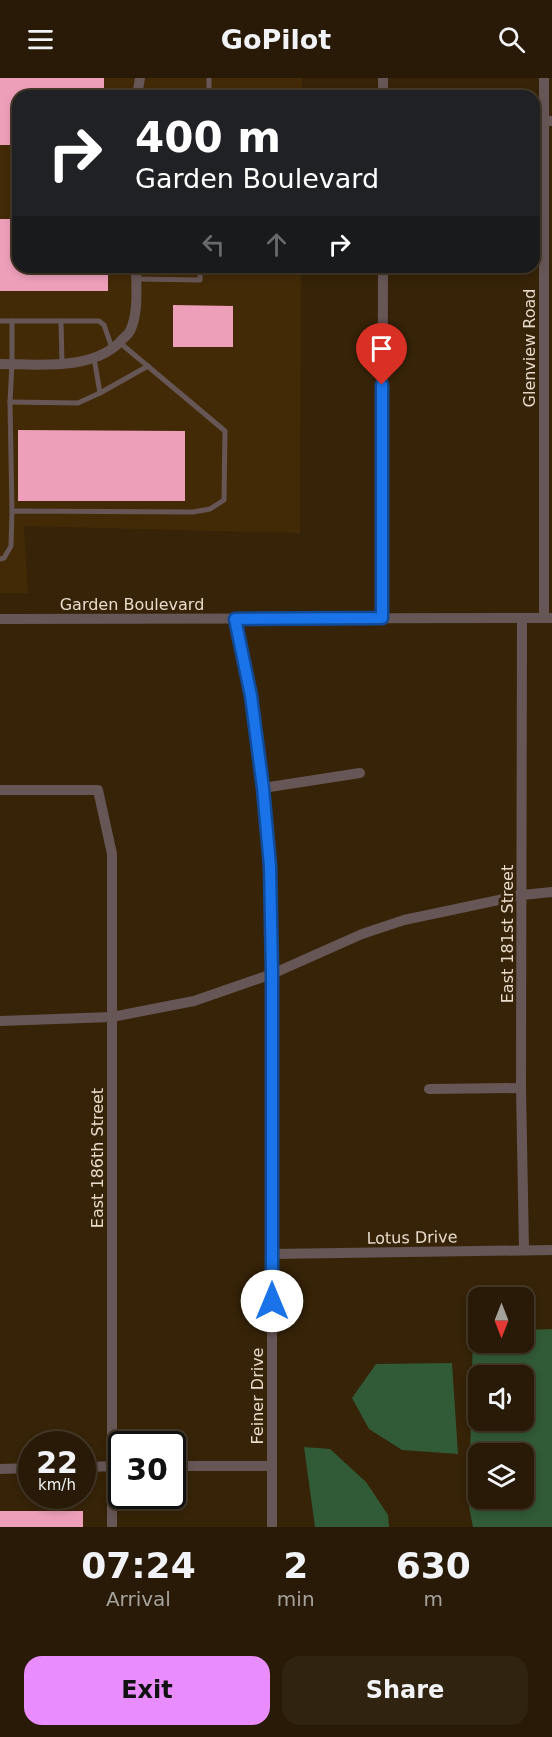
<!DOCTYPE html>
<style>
body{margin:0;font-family:"DejaVu Sans",sans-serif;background:#302310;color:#f1f3f6;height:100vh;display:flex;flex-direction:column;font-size:22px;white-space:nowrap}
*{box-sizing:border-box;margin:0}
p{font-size:20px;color:#a5a19b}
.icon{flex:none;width:33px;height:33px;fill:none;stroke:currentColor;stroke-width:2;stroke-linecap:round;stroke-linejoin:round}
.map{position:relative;height:1449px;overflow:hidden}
.sheet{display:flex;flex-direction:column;background:#281a06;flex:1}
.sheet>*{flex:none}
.top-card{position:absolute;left:12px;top:12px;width:528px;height:183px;border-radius:18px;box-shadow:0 3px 9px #0003,0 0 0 2px #443828;background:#202124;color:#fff;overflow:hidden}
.needle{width:39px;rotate:180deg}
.tools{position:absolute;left:468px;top:1209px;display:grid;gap:12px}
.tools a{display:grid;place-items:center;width:66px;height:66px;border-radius:12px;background:#281a06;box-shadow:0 3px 9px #0003,0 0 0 2px #443828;font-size:30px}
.speed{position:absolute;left:18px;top:1353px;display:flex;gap:12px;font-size:30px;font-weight:700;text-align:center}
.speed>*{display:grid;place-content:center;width:78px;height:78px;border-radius:50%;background:#281a06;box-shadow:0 3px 9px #0003,0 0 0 2px #443828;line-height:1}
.speed small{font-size:15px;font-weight:400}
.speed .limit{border:3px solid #111;border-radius:9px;background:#fff;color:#111}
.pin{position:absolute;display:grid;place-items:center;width:51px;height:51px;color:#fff;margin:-62px -26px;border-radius:50% 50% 50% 0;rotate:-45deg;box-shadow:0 0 6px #0007}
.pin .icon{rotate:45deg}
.me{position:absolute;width:66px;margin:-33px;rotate:0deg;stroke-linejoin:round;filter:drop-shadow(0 0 4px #0008)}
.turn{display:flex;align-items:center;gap:21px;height:126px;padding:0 24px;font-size:27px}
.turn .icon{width:78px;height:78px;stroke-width:2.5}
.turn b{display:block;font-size:42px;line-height:51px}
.lanes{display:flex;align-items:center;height:57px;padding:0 24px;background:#0003;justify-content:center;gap:30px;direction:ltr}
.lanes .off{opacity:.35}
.eta{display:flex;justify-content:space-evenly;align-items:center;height:102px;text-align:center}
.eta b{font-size:36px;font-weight:600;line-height:42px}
.primary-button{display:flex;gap:12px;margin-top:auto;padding:12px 24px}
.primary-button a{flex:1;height:69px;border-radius:18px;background:#e98dfe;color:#111;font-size:24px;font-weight:600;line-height:69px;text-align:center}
.primary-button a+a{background:#302310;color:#f1f3f6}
header{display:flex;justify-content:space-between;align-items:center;height:78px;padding:0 24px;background:#281a06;font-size:27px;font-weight:600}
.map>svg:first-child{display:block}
.built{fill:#422a07}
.green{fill:#315a36;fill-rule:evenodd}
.building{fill:#ed9fb9}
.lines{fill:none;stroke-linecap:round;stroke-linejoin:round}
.lane{stroke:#675656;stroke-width:5}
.street{stroke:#675656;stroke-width:10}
.route-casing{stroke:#114b97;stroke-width:15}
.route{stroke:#1a73e8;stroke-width:10}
.labels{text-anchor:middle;stroke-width:6;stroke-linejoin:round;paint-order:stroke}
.street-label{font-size:16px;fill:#e8dbcc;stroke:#362308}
</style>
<header><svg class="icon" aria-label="menu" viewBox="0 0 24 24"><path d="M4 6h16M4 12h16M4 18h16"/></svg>GoPilot<svg class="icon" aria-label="search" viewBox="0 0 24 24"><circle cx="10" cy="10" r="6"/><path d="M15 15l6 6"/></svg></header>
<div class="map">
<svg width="552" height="1449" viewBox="0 0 552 1449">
<rect width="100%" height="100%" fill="#362308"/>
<path class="built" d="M 0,0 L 302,0 L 302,18 L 18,18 L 18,189 L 301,189 L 300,455 L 24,448 L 28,515 L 0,515 Z"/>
<g class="green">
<path d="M 552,1251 L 552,1449 L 473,1449 L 469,1429 L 473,1252 L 478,1252 L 478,1264 L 524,1264 L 524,1252 ZM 478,1298 L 524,1298 L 524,1342 L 478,1342 ZM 478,1376 L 524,1376 L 524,1420 L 478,1420 Z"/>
<path d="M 452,1285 L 458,1376 L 402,1372 L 369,1351 L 352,1320 L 376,1286 Z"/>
<path d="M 304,1369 L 330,1371 L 366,1404 L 388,1437 L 389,1449 L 315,1449 Z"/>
</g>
<g class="building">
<path d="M 0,0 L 104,0 L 104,18 L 18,18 L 18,58 L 10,58 L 10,67 L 0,67 Z"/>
<path d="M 0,141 L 18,141 L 18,189 L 108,189 L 108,213 L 0,213 Z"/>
<path d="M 173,227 L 233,228 L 233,269 L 173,269 Z"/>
<path d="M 18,352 L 185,353 L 185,423 L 18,423 Z"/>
<rect x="0" y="1433" width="83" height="16"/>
</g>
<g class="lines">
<g class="lane">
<path d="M 209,18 L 209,0"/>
<path d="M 137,201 L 200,202 L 200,189"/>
<path d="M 0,243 L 99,243 L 104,247 L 112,270"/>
<path d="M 12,243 L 12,286 L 10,324 L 12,433"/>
<path d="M 61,243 L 62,285"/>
<path d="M 100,315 L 148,288"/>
<path d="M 10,324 L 78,325 L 100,315 L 94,280"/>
<path d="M 0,481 L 4,480 L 11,468 L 12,433 L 193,434 L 210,431 L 224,422 L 225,353 L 119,264"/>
</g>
<g class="street">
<path d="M 383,0 L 383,18"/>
<path d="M 137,18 L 140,0"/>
<path d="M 534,43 L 552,43"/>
<path d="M 0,286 C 38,286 91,293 120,264 C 123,260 128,257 130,253 C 139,234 136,210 136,189"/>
<path d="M 382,540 L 383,189"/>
<path d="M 522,540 L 521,1010 L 524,1172"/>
<path d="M 544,540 L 544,0"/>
<path d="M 0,541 L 552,540"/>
<path d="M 235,541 L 251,618 L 263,710 L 270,788 L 272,896 L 272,1449"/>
<path d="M 263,710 L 360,695"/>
<path d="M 0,712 L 98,712 L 112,776 L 112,1449"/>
<path d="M 0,943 L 112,939 L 194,923 L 272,896 L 362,856 L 404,842 L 522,817 L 552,814"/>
<path d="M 429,1011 L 521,1010"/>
<path d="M 272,1176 L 552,1172"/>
<path d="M 172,1388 L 272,1388"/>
<path d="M 82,1389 L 122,1388"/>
<path d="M 0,1391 L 32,1390"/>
</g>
</g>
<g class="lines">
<g class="route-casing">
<path id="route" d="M 272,1223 L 272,896 L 270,788 L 263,710 L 251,618 L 235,541 L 382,540 L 382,307"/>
</g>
<use href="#route" class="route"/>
</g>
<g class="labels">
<g class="street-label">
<text transform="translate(529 270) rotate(-90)" y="6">Glenview Road</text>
<text x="132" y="532">Garden Boulevard</text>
<text transform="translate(507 856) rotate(-90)" y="6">East 181st Street</text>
<text transform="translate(97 1080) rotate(-90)" y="6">East 186th Street</text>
<text transform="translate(412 1159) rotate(-1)" y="6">Lotus Drive</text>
<text transform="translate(257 1318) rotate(-90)" y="6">Feiner Drive</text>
</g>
</g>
</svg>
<div class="tools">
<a><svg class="needle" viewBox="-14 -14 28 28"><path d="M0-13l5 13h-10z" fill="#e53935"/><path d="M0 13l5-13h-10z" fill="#a5a19b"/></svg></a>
<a><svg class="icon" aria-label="sound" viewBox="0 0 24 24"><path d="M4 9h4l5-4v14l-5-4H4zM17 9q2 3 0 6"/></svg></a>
<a><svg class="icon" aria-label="layers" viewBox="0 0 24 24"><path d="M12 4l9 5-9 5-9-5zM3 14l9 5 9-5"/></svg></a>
</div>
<div class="speed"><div>22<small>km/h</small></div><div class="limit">30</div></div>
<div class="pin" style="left:382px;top:307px;background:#d93025"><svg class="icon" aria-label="arrive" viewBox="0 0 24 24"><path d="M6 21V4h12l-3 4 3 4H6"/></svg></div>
<svg class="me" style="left:272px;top:1223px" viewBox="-20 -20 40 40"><circle r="19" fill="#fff"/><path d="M0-13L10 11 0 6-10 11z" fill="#1a73e8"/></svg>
<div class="top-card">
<div class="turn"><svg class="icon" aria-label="right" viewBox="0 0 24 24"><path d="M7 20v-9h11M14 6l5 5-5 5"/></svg><div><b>400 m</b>Garden Boulevard</div></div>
<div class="lanes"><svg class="icon off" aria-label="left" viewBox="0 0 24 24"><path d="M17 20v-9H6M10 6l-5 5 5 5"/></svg><svg class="icon off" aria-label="ahead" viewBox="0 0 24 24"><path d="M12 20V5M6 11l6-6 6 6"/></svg><svg class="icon" aria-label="right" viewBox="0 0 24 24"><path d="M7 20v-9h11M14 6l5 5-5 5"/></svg></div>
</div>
</div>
<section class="sheet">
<div class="eta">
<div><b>07:24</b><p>Arrival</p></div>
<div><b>2</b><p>min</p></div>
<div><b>630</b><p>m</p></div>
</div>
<div class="primary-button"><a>Exit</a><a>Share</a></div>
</section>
